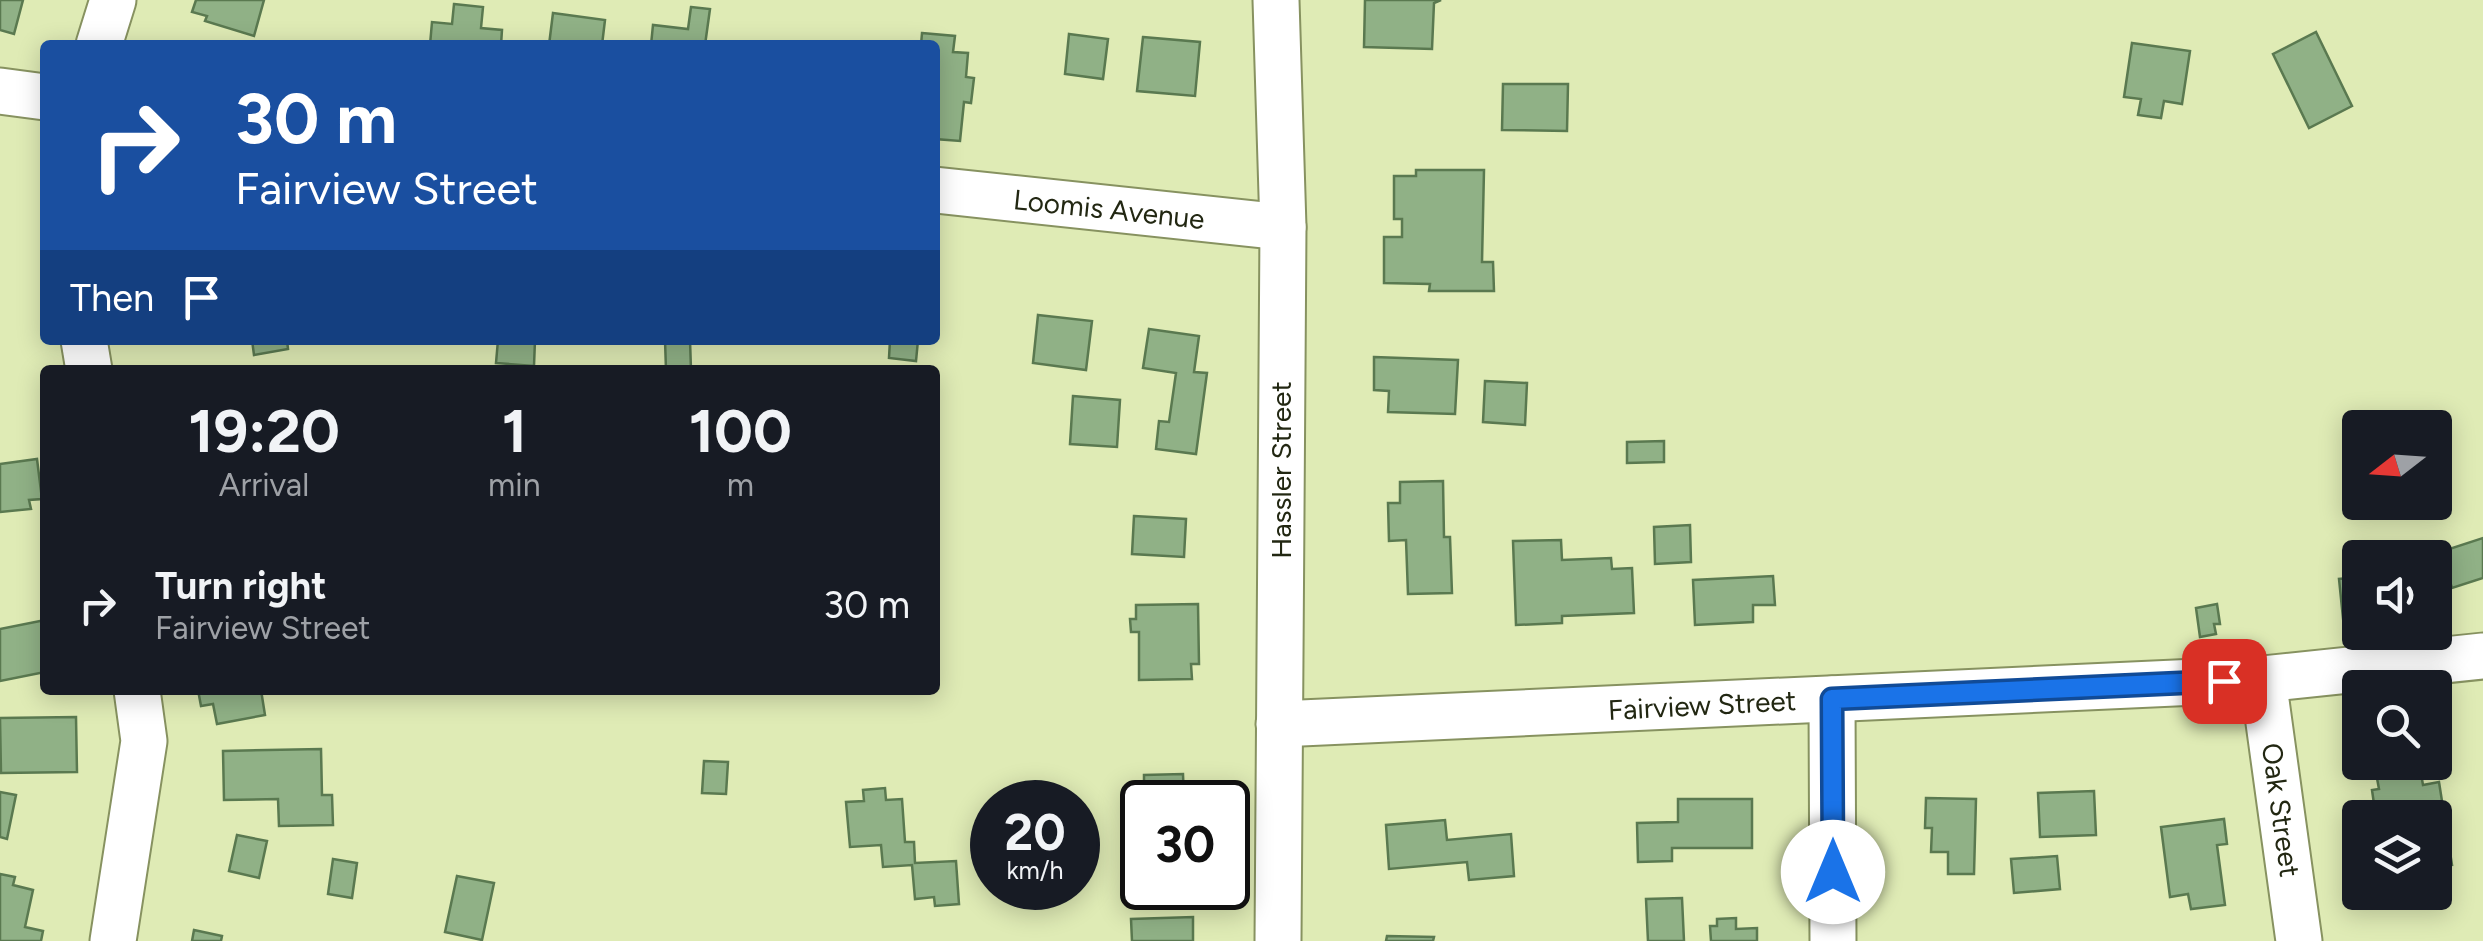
<!DOCTYPE html>
<style>
body{margin:0;font-family:Figtree,sans-serif;background:#242831;color:#f1f3f6;height:100vh;display:flex;flex-direction:column;font-size:38px;white-space:nowrap}
*{box-sizing:border-box;margin:0}
p{font-size:32px;color:#9ea1a6}
.icon{flex:none;width:55px;height:55px;fill:none;stroke:currentColor;stroke-width:2;stroke-linecap:round;stroke-linejoin:round}
.map{position:relative;flex:1;overflow:hidden}
.details{position:absolute;left:40px;top:365px;width:900px;height:330px;display:flex;flex-direction:column;background:#171b24;border-radius:10px;box-shadow:0 5px 25px #0003}
.details>*{flex:none}
.guide{position:absolute;left:40px;top:40px;width:900px;height:305px;border-radius:10px;box-shadow:0 5px 25px #0003;background:#1a4fa0;color:#fff;overflow:hidden}
.needle{width:65px;rotate:253deg}
.fabs{position:absolute;left:2342px;top:410px;display:grid;gap:20px}
.fabs a{display:grid;place-items:center;width:110px;height:110px;border-radius:10px;background:#171b24;box-shadow:0 5px 25px #0003;font-size:50px}
.speed{position:absolute;left:970px;top:780px;display:flex;gap:20px;font-size:50px;font-weight:700;text-align:center}
.speed>*{display:grid;place-content:center;width:130px;height:130px;border-radius:50%;background:#171b24;box-shadow:0 5px 25px #0003;line-height:1}
.speed small{font-size:25px;font-weight:400}
.speed .limit{border:5px solid #111;border-radius:15px;background:#fff;color:#111}
.pin{position:absolute;display:grid;place-items:center;width:85px;height:85px;color:#fff;margin:-42px;border-radius:20px;box-shadow:0 5px 15px #0006}
.me{position:absolute;width:110px;margin:-55px;rotate:0deg;stroke-linejoin:round;filter:drop-shadow(0 0 8px #0008)}
.turn{display:flex;align-items:center;gap:35px;height:210px;padding:0 30px;font-size:45px}
.turn .icon{width:130px;height:130px;stroke-width:2.5}
.turn b{display:block;font-size:70px;line-height:85px}
.then{display:flex;align-items:center;height:95px;padding:0 30px;background:#0003;gap:20px;font-size:38px}
.eta{display:flex;justify-content:space-evenly;align-items:center;height:170px;text-align:center}
.eta b{font-size:60px;font-weight:700;line-height:70px}
ul{padding:0;list-style:none}
li{display:flex;align-items:center;gap:30px;height:140px;padding:0 30px}
li div{flex:1}
li b{display:block;font-size:38px}
li em{font-style:normal}
.map>svg:first-child{display:block}
.building{fill:#90b186;stroke:#5a7950;stroke-width:2.5}
.lines{fill:none;stroke-linecap:round;stroke-linejoin:round}
.minor-casing{stroke:#879260;stroke-width:49}
.minor{stroke:#fff;stroke-width:45}
.route-casing{stroke:#114b97;stroke-width:25}
.route{stroke:#1a73e8;stroke-width:18}
.labels{text-anchor:middle;stroke-width:9;stroke-linejoin:round;paint-order:stroke}
.street-label{font-size:28px;fill:#222712;stroke:#fff}
</style>
<div class="map">
<svg width="2483" height="941" viewBox="0 0 2483 941">
<rect width="100%" height="100%" fill="#dfebb5"/>
<g class="building">
<path d="M 0,0 L 23,0 L 14,34 L 0,30 Z"/>
<path d="M 196,0 L 264,0 L 254,36 L 205,21 L 207,16 L 192,12 Z"/>
<path d="M 1365,0 L 1441,0 L 1434,3 L 1432,49 L 1364,47 Z"/>
<path d="M 454,4 L 483,7 L 481,28 L 502,30 L 501,45 L 430,45 L 432,22 L 452,24 Z"/>
<path d="M 691,7 L 710,9 L 705,45 L 651,45 L 653,25 L 688,29 Z"/>
<path d="M 553,13 L 605,20 L 602,45 L 549,45 Z"/>
<path d="M 2316,32 L 2352,106 L 2309,128 L 2273,54 Z"/>
<path d="M 922,33 L 955,36 L 953,52 L 968,53 L 966,77 L 974,78 L 971,103 L 964,102 L 960,141 L 935,139 L 935,45 L 921,45 Z"/>
<path d="M 1069,34 L 1108,39 L 1103,79 L 1065,74 Z"/>
<path d="M 1143,37 L 1200,42 L 1195,96 L 1137,91 Z"/>
<path d="M 2132,43 L 2190,51 L 2182,104 L 2164,101 L 2161,118 L 2138,115 L 2141,99 L 2124,97 Z"/>
<path d="M 1503,84 L 1568,84 L 1567,131 L 1502,130 Z"/>
<path d="M 1416,170 L 1484,170 L 1482,262 L 1493,262 L 1494,291 L 1429,291 L 1430,284 L 1384,283 L 1384,237 L 1402,237 L 1402,219 L 1394,219 L 1394,176 L 1416,176 Z"/>
<path d="M 1038,315 L 1092,321 L 1086,370 L 1033,363 Z"/>
<path d="M 1149,329 L 1199,336 L 1194,372 L 1207,373 L 1196,454 L 1156,449 L 1159,421 L 1169,422 L 1176,373 L 1143,368 Z"/>
<path d="M 252,340 L 287,340 L 288,349 L 254,355 Z"/>
<path d="M 498,340 L 535,340 L 534,366 L 496,363 Z"/>
<path d="M 665,340 L 690,340 L 691,370 L 666,370 Z"/>
<path d="M 890,340 L 918,340 L 916,361 L 889,358 Z"/>
<path d="M 1374,357 L 1458,360 L 1455,414 L 1388,412 L 1389,391 L 1374,390 Z"/>
<path d="M 1485,381 L 1527,383 L 1525,425 L 1483,422 Z"/>
<path d="M 1073,396 L 1120,400 L 1117,447 L 1070,444 Z"/>
<path d="M 1664,441 L 1664,462 L 1627,463 L 1627,442 Z"/>
<path d="M 37,459 L 42,499 L 29,500 L 31,509 L 0,512 L 0,464 Z"/>
<path d="M 1443,481 L 1444,537 L 1450,537 L 1452,593 L 1408,594 L 1406,540 L 1389,541 L 1388,503 L 1400,503 L 1400,482 Z"/>
<path d="M 1134,516 L 1186,519 L 1184,557 L 1132,554 Z"/>
<path d="M 1690,525 L 1691,562 L 1655,564 L 1654,527 Z"/>
<path d="M 2483,538 L 2483,578 L 2452,588 L 2440,552 Z"/>
<path d="M 1561,540 L 1562,560 L 1611,558 L 1612,569 L 1632,568 L 1634,613 L 1562,616 L 1562,623 L 1516,625 L 1513,541 Z"/>
<path d="M 2392,548 L 2393,558 L 2374,558 L 2373,550 Z"/>
<path d="M 1773,576 L 1775,605 L 1753,605 L 1753,622 L 1695,625 L 1693,580 Z"/>
<path d="M 2360,577 L 2360,632 L 2382,634 L 2351,638 L 2350,627 L 2344,628 L 2339,579 Z"/>
<path d="M 1198,604 L 1199,664 L 1191,664 L 1192,679 L 1139,680 L 1139,632 L 1131,632 L 1130,619 L 1136,619 L 1136,605 Z"/>
<path d="M 2217,604 L 2220,624 L 2214,624 L 2216,634 L 2200,637 L 2196,608 Z"/>
<path d="M 45,620 L 45,672 L 0,681 L 0,629 Z"/>
<path d="M 198,690 L 261,690 L 265,715 L 217,724 L 213,704 L 201,706 Z"/>
<path d="M 76,717 L 77,772 L 1,773 L 0,718 Z"/>
<path d="M 321,749 L 322,795 L 332,795 L 333,825 L 279,826 L 278,799 L 224,800 L 223,751 Z"/>
<path d="M 704,761 L 728,762 L 726,794 L 702,793 Z"/>
<path d="M 2374,762 L 2419,762 L 2423,785 L 2439,782 L 2452,865 L 2435,867 L 2435,818 L 2376,818 L 2372,790 L 2379,789 Z"/>
<path d="M 1183,774 L 1184,800 L 1144,801 L 1144,775 Z"/>
<path d="M 885,788 L 886,800 L 902,799 L 905,842 L 914,842 L 915,863 L 956,861 L 959,904 L 935,906 L 934,897 L 915,899 L 912,865 L 883,867 L 881,845 L 850,847 L 846,802 L 864,801 L 863,790 Z"/>
<path d="M 2094,791 L 2096,835 L 2040,837 L 2038,793 Z"/>
<path d="M 0,792 L 16,795 L 7,839 L 0,837 Z"/>
<path d="M 1926,798 L 1976,799 L 1974,874 L 1948,874 L 1948,852 L 1931,852 L 1932,828 L 1925,828 Z"/>
<path d="M 1678,799 L 1752,799 L 1752,848 L 1672,848 L 1672,861 L 1638,862 L 1637,823 L 1678,822 Z"/>
<path d="M 2224,819 L 2227,844 L 2217,845 L 2225,905 L 2191,909 L 2188,894 L 2170,897 L 2161,827 Z"/>
<path d="M 1445,820 L 1447,840 L 1511,834 L 1514,876 L 1469,880 L 1467,862 L 1389,869 L 1386,825 Z"/>
<path d="M 237,835 L 267,841 L 259,878 L 229,871 Z"/>
<path d="M 2057,856 L 2060,889 L 2014,893 L 2011,859 Z"/>
<path d="M 333,859 L 357,863 L 352,898 L 328,894 Z"/>
<path d="M 0,874 L 15,877 L 13,885 L 33,890 L 25,927 L 43,931 L 41,941 L 0,941 Z"/>
<path d="M 457,876 L 494,883 L 482,940 L 445,932 Z"/>
<path d="M 1682,898 L 1684,941 L 1648,941 L 1646,899 Z"/>
<path d="M 1193,917 L 1193,941 L 1132,941 L 1131,919 Z"/>
<path d="M 1736,918 L 1736,929 L 1757,928 L 1757,941 L 1711,941 L 1710,926 L 1717,926 L 1717,919 Z"/>
<path d="M 194,930 L 222,936 L 221,941 L 192,941 Z"/>
<path d="M 1387,936 L 1434,937 L 1433,941 L 1386,941 Z"/>
</g>
<g class="lines">
<g class="minor-casing">
<g id="minor">
<path d="M 1276,0 L 1283,227 L 1278,941"/>
<path d="M 99,45 L 113,0"/>
<path d="M 0,91 L 45,97"/>
<path d="M 935,190 L 1283,227"/>
<path d="M 84,340 L 89,370"/>
<path d="M 2263,679 L 2299,941"/>
<path d="M 1832,699 L 1833,941"/>
<path d="M 1279,724 L 2263,679 L 2483,656"/>
<path d="M 113,941 L 144,741 L 137,690"/>
</g>
</g>
<use href="#minor" class="minor"/>
</g>
<g class="lines">
<g class="route-casing">
<path id="route" d="M 1833,872 L 1832,699 L 2224,681"/>
</g>
<use href="#route" class="route"/>
</g>
<g class="labels">
<g class="street-label">
<text transform="translate(1109 209) rotate(6)" y="10">Loomis Avenue</text>
<text transform="translate(1281 470) rotate(-90)" y="10">Hassler Street</text>
<text transform="translate(1702 705) rotate(-3)" y="10">Fairview Street</text>
<text transform="translate(2281 810) rotate(82)" y="10">Oak Street</text>
</g>
</g>
</svg>
<div class="fabs">
<a><svg class="needle" viewBox="-14 -14 28 28"><path d="M0-13l5 13h-10z" fill="#e53935"/><path d="M0 13l5-13h-10z" fill="#9ea1a6"/></svg></a>
<a><svg class="icon" aria-label="sound" viewBox="0 0 24 24"><path d="M4 9h4l5-4v14l-5-4H4zM17 9q2 3 0 6"/></svg></a>
<a><svg class="icon" aria-label="search" viewBox="0 0 24 24"><circle cx="10" cy="10" r="6"/><path d="M15 15l6 6"/></svg></a>
<a><svg class="icon" aria-label="layers" viewBox="0 0 24 24"><path d="M12 4l9 5-9 5-9-5zM3 14l9 5 9-5"/></svg></a>
</div>
<div class="speed"><div>20<small>km/h</small></div><div class="limit">30</div></div>
<div class="pin" style="left:2224px;top:681px;background:#d93025"><svg class="icon" aria-label="arrive" viewBox="0 0 24 24"><path d="M6 21V4h12l-3 4 3 4H6"/></svg></div>
<svg class="me" style="left:1833px;top:872px" viewBox="-20 -20 40 40"><circle r="19" fill="#fff"/><path d="M0-13L10 11 0 6-10 11z" fill="#1a73e8"/></svg>
<div class="guide">
<div class="turn"><svg class="icon" aria-label="right" viewBox="0 0 24 24"><path d="M7 20v-9h11M14 6l5 5-5 5"/></svg><div><b>30 m</b>Fairview Street</div></div>
<div class="then">Then<svg class="icon" aria-label="arrive" viewBox="0 0 24 24"><path d="M6 21V4h12l-3 4 3 4H6"/></svg></div>
</div>
<section class="details">
<div class="eta">
<div><b>19:20</b><p>Arrival</p></div>
<div><b>1</b><p>min</p></div>
<div><b>100</b><p>m</p></div>
</div>
<ul>
<li><svg class="icon" aria-label="right" viewBox="0 0 24 24"><path d="M7 20v-9h11M14 6l5 5-5 5"/></svg><div><b>Turn right</b><p>Fairview Street</p></div><em>30 m</em></li>
</ul>
</section>
</div>
